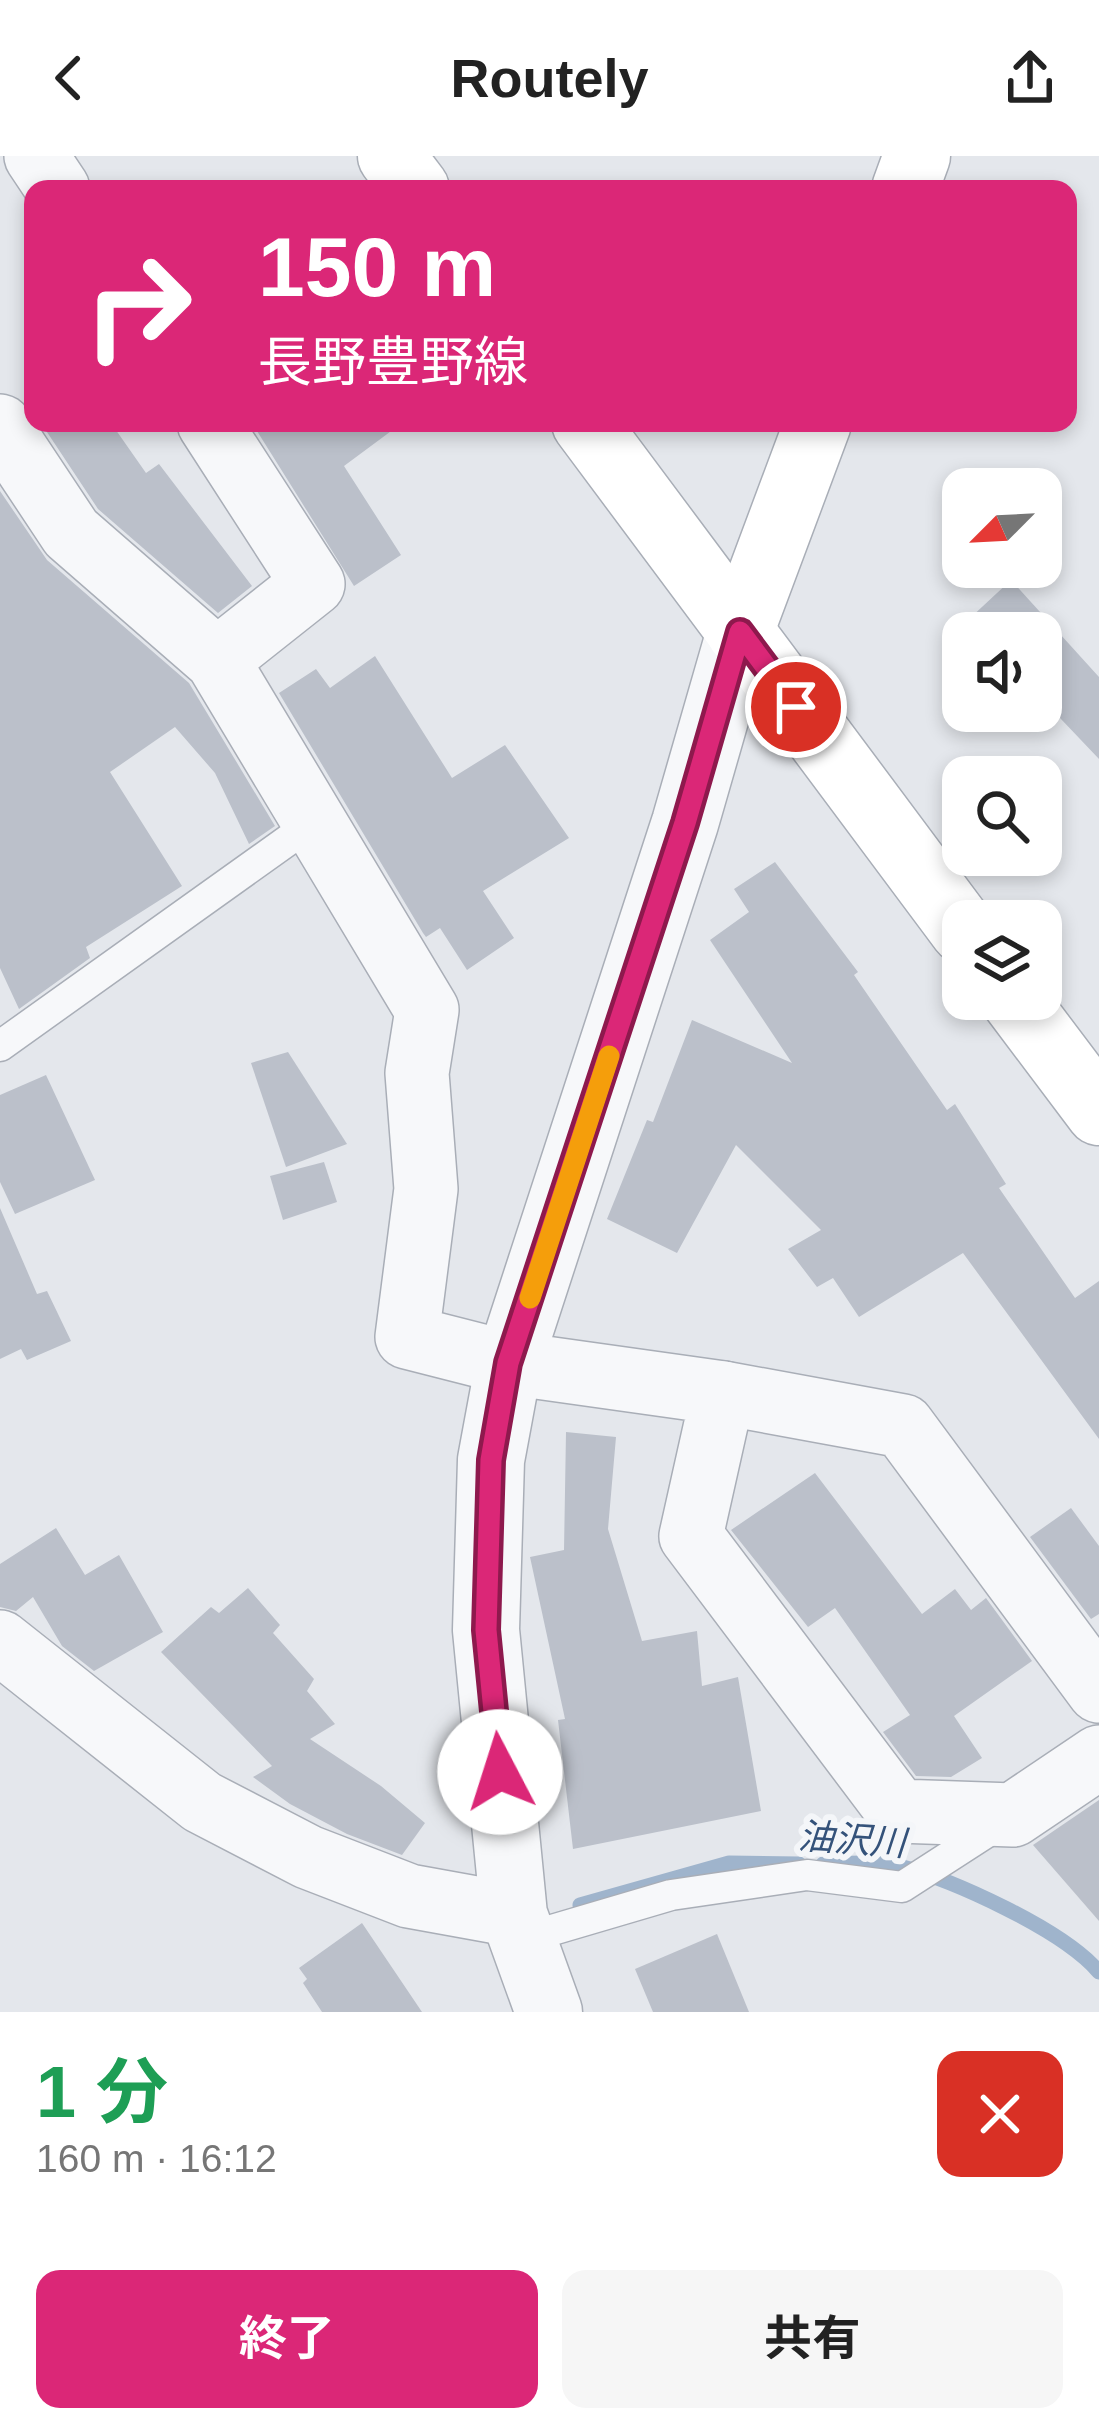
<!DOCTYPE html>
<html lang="ja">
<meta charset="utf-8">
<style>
body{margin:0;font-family:Helvetica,"Noto Sans JP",sans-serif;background:#f6f6f6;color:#222;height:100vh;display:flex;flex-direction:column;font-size:45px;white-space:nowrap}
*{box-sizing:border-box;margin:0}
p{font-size:39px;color:#767676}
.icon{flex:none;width:66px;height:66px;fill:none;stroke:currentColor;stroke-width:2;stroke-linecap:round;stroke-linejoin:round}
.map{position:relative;height:1856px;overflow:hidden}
.drawer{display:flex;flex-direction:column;background:#fff;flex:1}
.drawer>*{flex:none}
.banner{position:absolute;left:24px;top:24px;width:1053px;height:252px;border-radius:24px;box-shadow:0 6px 18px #0003;background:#db2777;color:#fff;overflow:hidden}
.needle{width:78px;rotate:246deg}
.fabs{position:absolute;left:942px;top:312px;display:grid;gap:24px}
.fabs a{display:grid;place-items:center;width:120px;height:120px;border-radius:24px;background:#fff;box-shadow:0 6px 18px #0003;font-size:60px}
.pin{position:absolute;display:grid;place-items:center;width:102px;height:102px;color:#fff;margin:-51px;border:6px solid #fff;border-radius:50%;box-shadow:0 3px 12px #0007}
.me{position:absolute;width:132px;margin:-66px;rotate:355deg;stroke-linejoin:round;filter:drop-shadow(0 0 9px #0008)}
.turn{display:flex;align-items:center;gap:42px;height:252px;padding:0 36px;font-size:54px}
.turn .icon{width:156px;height:156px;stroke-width:2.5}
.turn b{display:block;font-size:84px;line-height:102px}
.round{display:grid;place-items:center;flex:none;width:126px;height:126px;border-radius:24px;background:#f6f6f6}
.headline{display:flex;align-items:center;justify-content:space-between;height:204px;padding:0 36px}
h1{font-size:72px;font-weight:700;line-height:90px;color:#1e9e55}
.primary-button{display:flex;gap:24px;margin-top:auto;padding:24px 36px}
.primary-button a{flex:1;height:138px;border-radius:24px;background:#db2777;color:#fff;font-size:48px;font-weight:700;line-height:138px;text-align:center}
.primary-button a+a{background:#f6f6f6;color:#222}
header{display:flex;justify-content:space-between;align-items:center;height:156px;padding:0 36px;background:#fff;font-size:54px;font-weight:700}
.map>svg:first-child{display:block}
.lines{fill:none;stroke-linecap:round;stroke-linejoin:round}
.stream{stroke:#9fb4cc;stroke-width:15}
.building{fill:#bbc0ca}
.service-casing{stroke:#a9aeb7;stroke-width:33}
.minor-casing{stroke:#a9aeb7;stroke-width:66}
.tertiary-casing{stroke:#a9aeb7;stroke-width:69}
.secondary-casing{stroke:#a9aeb7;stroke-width:69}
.service{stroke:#f7f8fa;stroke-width:30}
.minor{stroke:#f7f8fa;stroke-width:63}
.tertiary{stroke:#f7f8fa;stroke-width:66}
.secondary{stroke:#fff;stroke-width:66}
.route-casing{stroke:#8e194d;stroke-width:30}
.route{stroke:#db2777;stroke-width:21}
.slow{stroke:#f59e0b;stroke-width:21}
.labels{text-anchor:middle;stroke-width:12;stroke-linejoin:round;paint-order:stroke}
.water-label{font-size:36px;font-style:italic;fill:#34527a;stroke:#f4f6f9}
</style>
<header><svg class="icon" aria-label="back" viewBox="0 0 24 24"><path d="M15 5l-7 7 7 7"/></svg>Routely<svg class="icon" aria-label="share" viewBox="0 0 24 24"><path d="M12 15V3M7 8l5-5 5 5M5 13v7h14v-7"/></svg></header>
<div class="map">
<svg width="1099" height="1856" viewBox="0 0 1099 1856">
<rect width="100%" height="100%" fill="#e4e7ec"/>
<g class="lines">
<g class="stream">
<path d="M 823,1708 C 847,1708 876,1705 899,1710 C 954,1724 1063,1774 1099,1816"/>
<path d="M 580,1749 L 729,1707 L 799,1708"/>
</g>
</g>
<g class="building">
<path d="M 41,267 L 111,267 L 146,317 L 159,308 L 252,430 L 218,457 L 98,353 Z"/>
<path d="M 252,267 L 402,267 L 344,310 L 401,399 L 354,430 Z"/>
<path d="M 0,335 L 47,404 L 189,527 L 275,670 L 249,688 L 215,617 L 175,571 L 110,616 L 182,730 L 86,791 L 90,802 L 19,853 L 0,812 Z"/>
<path d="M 1011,424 L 1099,521 L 1099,603 L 1041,542 L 1041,477 L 954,477 Z"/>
<path d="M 375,500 L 452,622 L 505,589 L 569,682 L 483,735 L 514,782 L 467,814 L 440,772 L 426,781 L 423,777 L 279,537 L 316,513 L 330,532 Z"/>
<path d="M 775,706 L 858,816 L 854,819 L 947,954 L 955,948 L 1006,1028 L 999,1032 L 1075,1142 L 1099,1125 L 1099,1283 L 963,1097 L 859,1161 L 833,1122 L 817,1131 L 788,1093 L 821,1074 L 736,989 L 677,1097 L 607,1063 L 647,964 L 653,966 L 692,864 L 792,907 L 710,784 L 749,756 L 734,733 Z"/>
<path d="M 288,896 L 347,988 L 286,1011 L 251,907 Z"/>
<path d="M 46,919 L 95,1024 L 15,1058 L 0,1026 L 0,939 Z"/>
<path d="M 324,1006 L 337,1046 L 283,1064 L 270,1020 Z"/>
<path d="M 0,1052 L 37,1138 L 47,1135 L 71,1185 L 27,1204 L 21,1193 L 0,1203 Z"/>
<path d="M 566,1276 L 616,1281 L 608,1373 L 642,1485 L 697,1475 L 702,1530 L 738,1521 L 761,1655 L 573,1693 L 558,1564 L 565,1563 L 530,1401 L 564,1394 Z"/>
<path d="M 815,1317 L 922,1458 L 955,1433 L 971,1454 L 986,1442 L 1032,1505 L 954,1560 L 982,1602 L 951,1621 L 916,1620 L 883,1576 L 910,1559 L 835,1452 L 808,1471 L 731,1374 Z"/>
<path d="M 1071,1352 L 1099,1390 L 1099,1458 L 1091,1463 L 1030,1381 Z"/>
<path d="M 56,1372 L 85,1419 L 119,1399 L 163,1476 L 94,1515 L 62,1490 L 33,1441 L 16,1455 L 0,1451 L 0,1408 Z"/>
<path d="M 248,1432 L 280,1469 L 273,1477 L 314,1523 L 307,1535 L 335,1568 L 310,1583 L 381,1630 L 425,1667 L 402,1699 L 347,1678 L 290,1648 L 253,1621 L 272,1610 L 161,1496 L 211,1451 L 219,1457 Z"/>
<path d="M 1099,1644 L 1099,1765 L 1033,1689 Z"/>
<path d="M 362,1767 L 422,1856 L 322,1856 L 303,1827 L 307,1823 L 299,1812 Z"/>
<path d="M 717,1778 L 749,1856 L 653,1856 L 635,1813 Z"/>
</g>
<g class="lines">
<g class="service-casing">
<g id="service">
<path d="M 0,890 L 315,665"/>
<path d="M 525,1782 L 671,1739 L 807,1719 L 902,1731 L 998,1669"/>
</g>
</g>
<g class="minor-casing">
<g id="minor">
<path d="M 36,0 L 58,33"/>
<path d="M 209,267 L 313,428 L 217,504"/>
<path d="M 0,270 L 71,377 L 217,504 L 427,854 L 417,917 L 426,1033 L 407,1181 L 509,1207 L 723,1237 L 691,1380 L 898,1655 L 1013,1659 L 1099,1601"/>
<path d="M 723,1237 L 903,1270 L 1099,1535"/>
<path d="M 0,1486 L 202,1646 L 308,1701 L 409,1740 L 514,1759"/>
</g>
</g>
<g class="tertiary-casing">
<path id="tertiary" d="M 549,1856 L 514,1759 L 486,1474 L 491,1304 L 509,1207 L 685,667 L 740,476"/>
</g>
<g class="secondary-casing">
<g id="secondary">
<path d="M 391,0 L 416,33"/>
<path d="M 905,33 L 917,0"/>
<path d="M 585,267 L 963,774"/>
<path d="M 740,476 L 818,267"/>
<path d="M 1014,843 L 1099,956"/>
</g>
</g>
<use href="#service" class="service"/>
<use href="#minor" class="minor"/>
<use href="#tertiary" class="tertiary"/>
<use href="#secondary" class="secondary"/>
</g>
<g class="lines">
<g class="route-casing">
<path id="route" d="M 500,1616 L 486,1474 L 491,1304 L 508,1207 L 685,667 L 740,476 L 796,551"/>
</g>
<use href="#route" class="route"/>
<path class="slow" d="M 530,1142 L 609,900"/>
</g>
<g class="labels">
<g class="water-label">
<text transform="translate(852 1683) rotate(4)" y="13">油沢川</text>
</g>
</g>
</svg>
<div class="fabs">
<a><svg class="needle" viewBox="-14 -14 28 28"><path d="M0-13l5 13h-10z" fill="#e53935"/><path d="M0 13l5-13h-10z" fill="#767676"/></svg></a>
<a><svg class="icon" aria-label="sound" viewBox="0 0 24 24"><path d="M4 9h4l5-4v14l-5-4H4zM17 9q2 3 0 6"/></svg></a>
<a><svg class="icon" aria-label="search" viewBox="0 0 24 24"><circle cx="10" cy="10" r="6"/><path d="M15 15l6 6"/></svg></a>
<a><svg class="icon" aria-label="layers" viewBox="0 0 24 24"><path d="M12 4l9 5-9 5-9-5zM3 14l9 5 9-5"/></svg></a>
</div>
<div class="pin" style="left:796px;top:551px;background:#d93025"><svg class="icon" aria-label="arrive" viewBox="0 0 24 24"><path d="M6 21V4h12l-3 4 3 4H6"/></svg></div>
<svg class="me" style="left:500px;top:1616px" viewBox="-20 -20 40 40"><circle r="19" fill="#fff"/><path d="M0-13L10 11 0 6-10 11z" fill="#db2777"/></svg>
<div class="banner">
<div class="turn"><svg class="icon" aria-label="right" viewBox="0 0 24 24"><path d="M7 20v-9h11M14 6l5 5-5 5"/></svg><div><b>150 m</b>長野豊野線</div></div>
</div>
</div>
<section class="drawer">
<div class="headline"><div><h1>1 分</h1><p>160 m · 16:12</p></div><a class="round" style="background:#d93025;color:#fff"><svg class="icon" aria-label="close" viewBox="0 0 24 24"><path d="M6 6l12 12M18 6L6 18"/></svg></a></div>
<div class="primary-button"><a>終了</a><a>共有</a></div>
</section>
